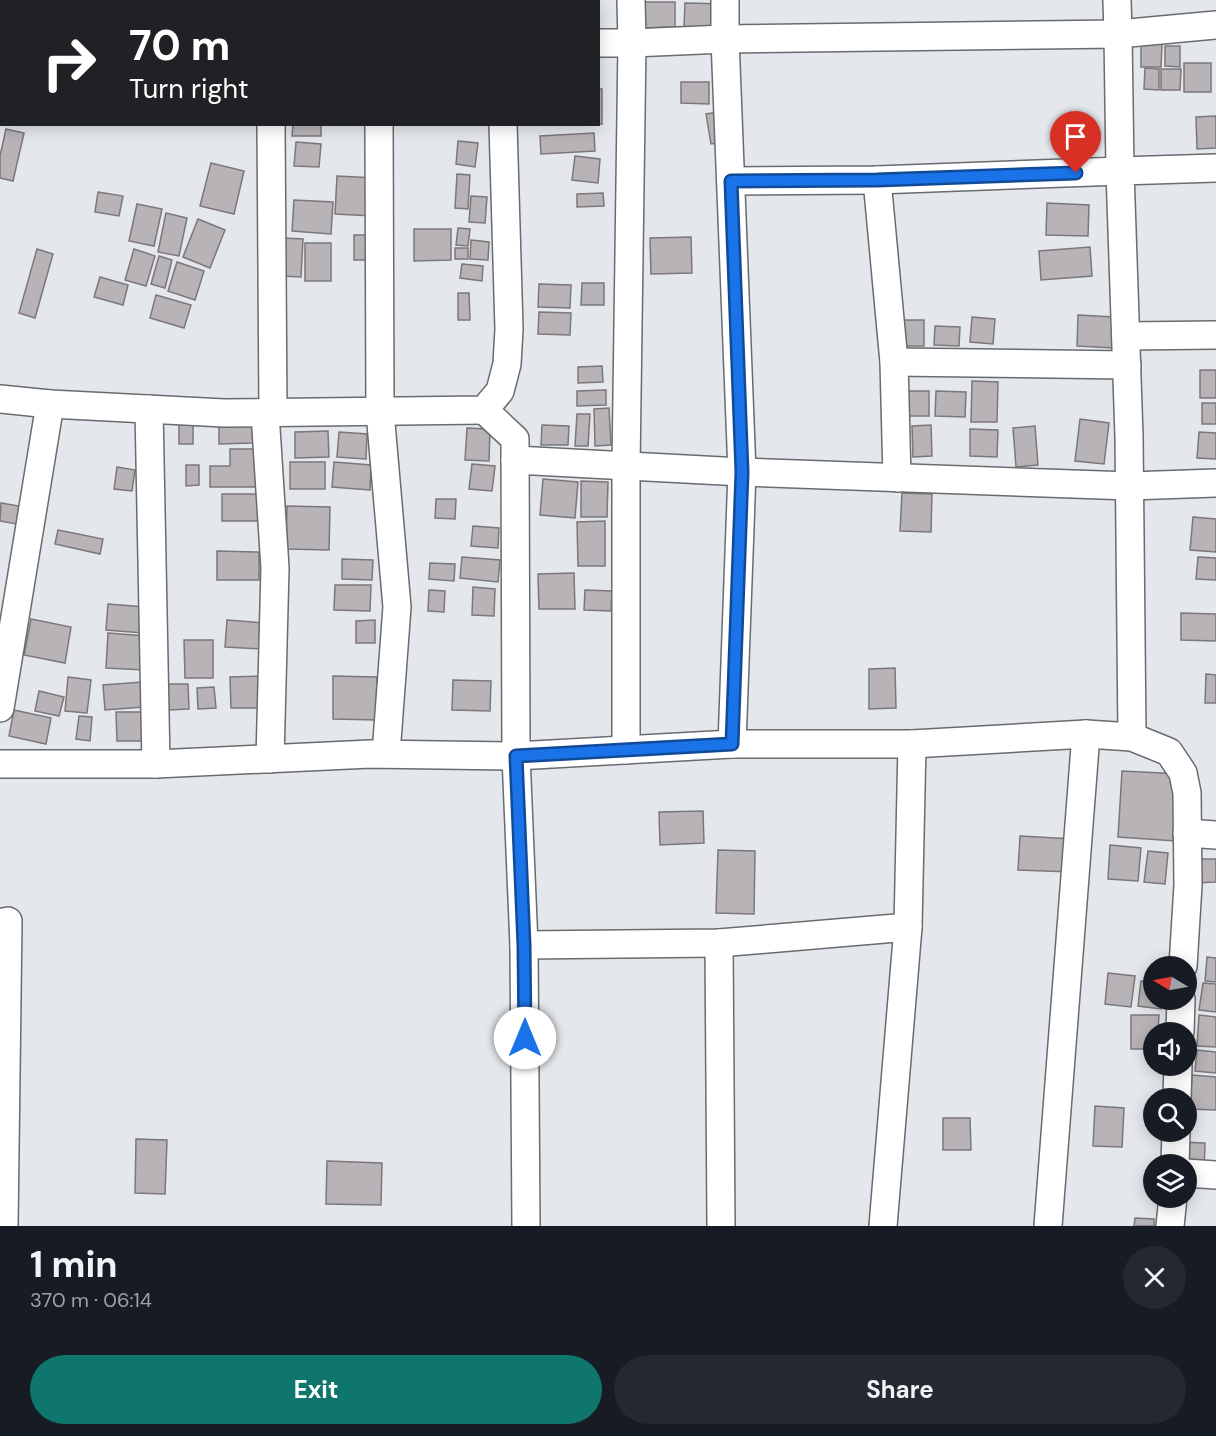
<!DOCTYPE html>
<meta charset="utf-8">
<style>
body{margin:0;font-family:"DM Sans",sans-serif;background:#242831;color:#f1f3f6;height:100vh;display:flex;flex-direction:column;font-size:22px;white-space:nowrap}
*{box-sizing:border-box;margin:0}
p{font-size:20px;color:#9ea1a6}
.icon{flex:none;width:33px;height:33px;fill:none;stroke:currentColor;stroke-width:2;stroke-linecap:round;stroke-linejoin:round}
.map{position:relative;height:1226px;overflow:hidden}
.details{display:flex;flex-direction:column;background:#171b24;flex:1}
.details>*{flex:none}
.guide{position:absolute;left:0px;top:0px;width:600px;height:126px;box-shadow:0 3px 15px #0003;background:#202124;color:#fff;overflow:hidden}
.needle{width:39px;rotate:280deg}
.tools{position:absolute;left:1143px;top:956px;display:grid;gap:12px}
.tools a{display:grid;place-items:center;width:54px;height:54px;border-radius:50%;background:#171b24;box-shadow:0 3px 15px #0003;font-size:30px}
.pin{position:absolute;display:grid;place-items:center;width:51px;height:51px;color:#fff;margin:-62px -26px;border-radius:50% 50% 50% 0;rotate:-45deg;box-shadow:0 0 6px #0007}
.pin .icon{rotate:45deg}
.me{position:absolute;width:66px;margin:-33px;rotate:0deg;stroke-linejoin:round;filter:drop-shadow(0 0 4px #0008)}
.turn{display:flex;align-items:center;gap:21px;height:126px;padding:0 30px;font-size:27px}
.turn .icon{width:78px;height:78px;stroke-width:2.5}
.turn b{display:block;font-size:42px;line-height:51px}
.round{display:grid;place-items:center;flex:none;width:63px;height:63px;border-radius:32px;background:#242831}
.summary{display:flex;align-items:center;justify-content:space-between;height:102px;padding:0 30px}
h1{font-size:36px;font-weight:700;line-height:45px}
.action{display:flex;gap:12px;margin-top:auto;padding:12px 30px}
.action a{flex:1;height:69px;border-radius:36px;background:#0f766e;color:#fff;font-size:24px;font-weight:700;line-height:69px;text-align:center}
.action a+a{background:#242831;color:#f1f3f6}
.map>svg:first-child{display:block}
.building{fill:#b8b3b6;stroke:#7b777a;stroke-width:1.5}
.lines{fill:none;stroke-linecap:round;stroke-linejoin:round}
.minor-casing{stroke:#686b6f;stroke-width:30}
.minor{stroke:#fff;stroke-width:27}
.route-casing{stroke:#114b97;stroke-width:15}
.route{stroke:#1a73e8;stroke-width:10}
</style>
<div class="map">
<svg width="1216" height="1226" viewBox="0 0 1216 1226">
<rect width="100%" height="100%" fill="#e4e8ec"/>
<g class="building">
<path d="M 640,2 L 675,2 L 675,27 L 641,28 Z"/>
<path d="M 685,3 L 727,4 L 726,29 L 684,28 Z"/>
<path d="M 1141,44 L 1162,44 L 1161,67 L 1141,67 Z"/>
<path d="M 1165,46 L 1180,46 L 1180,67 L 1165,66 Z"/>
<rect x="1184" y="63" width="27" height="29"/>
<path d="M 1145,68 L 1159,69 L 1159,90 L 1144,89 Z"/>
<path d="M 1161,69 L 1181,69 L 1180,90 L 1161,90 Z"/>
<path d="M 681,82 L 709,82 L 709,104 L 681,103 Z"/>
<rect x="598" y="89" width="4" height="35"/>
<path d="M 733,110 L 737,140 L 711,144 L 706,114 Z"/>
<path d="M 1216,116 L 1216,148 L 1197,149 L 1196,117 Z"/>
<path d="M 293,124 L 321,124 L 321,136 L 292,136 Z"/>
<path d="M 6,129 L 24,133 L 13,181 L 0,178 L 0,156 Z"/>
<path d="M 594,133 L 595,151 L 541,154 L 540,136 Z"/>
<path d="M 458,141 L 478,143 L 475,167 L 456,164 Z"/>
<path d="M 296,142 L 321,144 L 319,167 L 294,166 Z"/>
<path d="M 575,156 L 600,159 L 598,183 L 572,180 Z"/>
<path d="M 211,163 L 244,171 L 234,214 L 200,206 Z"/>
<path d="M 457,174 L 470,175 L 468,209 L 455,208 Z"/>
<path d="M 337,176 L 375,178 L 373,216 L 335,214 Z"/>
<path d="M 98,192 L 123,196 L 119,216 L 95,212 Z"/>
<path d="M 603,193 L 604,206 L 577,207 L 577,194 Z"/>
<path d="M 471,196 L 487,197 L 485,223 L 469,222 Z"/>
<path d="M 294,200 L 333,202 L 331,234 L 292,231 Z"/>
<path d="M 1047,203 L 1089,205 L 1088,236 L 1046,235 Z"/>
<path d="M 137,204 L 162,209 L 154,246 L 129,241 Z"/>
<path d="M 166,213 L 187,218 L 179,256 L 158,252 Z"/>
<path d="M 198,219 L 225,230 L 210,268 L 183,257 Z"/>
<path d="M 458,228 L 470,229 L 468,246 L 456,245 Z"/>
<path d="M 414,229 L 451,229 L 451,260 L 414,261 Z"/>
<rect x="354" y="235" width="19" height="25"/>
<path d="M 691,237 L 692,273 L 651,274 L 650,238 Z"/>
<path d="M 283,238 L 303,239 L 301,277 L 281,276 Z"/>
<path d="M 471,240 L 489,242 L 488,260 L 470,259 Z"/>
<rect x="305" y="243" width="26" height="38"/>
<path d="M 1090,247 L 1092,276 L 1041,280 L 1039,251 Z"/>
<rect x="455" y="248" width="13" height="11"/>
<path d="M 37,249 L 53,254 L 35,318 L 19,313 Z"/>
<path d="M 134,249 L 155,256 L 146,286 L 125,280 Z"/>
<path d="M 159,256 L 172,260 L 165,288 L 151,284 Z"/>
<path d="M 177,262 L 204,271 L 195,300 L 168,291 Z"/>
<path d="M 462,264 L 483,266 L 482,281 L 460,278 Z"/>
<path d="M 100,277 L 128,285 L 123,305 L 94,297 Z"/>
<path d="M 582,283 L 604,283 L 604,305 L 581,305 Z"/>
<path d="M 539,284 L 571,285 L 570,308 L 538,307 Z"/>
<path d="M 458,293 L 469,293 L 470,320 L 458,320 Z"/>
<path d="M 156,295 L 191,305 L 184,328 L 150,318 Z"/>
<path d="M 539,312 L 571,313 L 570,335 L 538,334 Z"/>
<path d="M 1078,315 L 1114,317 L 1113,348 L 1077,346 Z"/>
<path d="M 972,317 L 995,319 L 993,344 L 970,342 Z"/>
<rect x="901" y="320" width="23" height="26"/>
<path d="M 935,326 L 960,327 L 959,346 L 934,345 Z"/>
<path d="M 602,366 L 603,382 L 578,383 L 578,367 Z"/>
<rect x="1200" y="370" width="16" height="28"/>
<path d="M 972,381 L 998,382 L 997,422 L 971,422 Z"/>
<path d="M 606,390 L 606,405 L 577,406 L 577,391 Z"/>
<rect x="904" y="391" width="25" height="25"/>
<path d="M 936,391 L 966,392 L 965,417 L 935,416 Z"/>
<rect x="1202" y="403" width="14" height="21"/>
<path d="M 609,408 L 611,445 L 595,446 L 594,409 Z"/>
<path d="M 577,414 L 590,414 L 588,446 L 575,446 Z"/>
<rect x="179" y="419" width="14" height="25"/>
<path d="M 1080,419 L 1109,423 L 1104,464 L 1075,461 Z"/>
<path d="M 252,425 L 253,443 L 219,444 L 219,426 Z"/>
<path d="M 542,425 L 569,426 L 568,445 L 541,445 Z"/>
<path d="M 931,425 L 932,456 L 913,457 L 912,426 Z"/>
<path d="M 1035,426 L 1038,465 L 1016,467 L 1013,428 Z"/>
<path d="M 467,428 L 490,429 L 489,461 L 465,460 Z"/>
<path d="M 970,429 L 998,430 L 997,457 L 970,456 Z"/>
<path d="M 328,431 L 329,457 L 295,458 L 295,432 Z"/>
<path d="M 339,432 L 367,434 L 366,459 L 337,457 Z"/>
<path d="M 1199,432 L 1216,433 L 1216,459 L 1197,458 Z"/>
<path d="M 230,449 L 260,449 L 260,487 L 210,487 L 210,466 L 230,466 Z"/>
<rect x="290" y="462" width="35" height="27"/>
<path d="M 334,462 L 371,465 L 370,490 L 332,487 Z"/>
<path d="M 472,464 L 495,466 L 492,491 L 469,489 Z"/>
<path d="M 186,465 L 199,465 L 199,485 L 186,486 Z"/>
<path d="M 117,467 L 135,470 L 132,491 L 114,489 Z"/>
<path d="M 543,479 L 578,482 L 575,518 L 540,515 Z"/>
<path d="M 581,481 L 608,482 L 607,517 L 581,517 Z"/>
<path d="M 902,493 L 932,494 L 931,532 L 900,531 Z"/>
<path d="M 222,494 L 259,494 L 258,521 L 222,521 Z"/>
<path d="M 436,499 L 456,499 L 455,519 L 435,518 Z"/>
<path d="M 1,503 L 25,507 L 22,525 L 0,521 Z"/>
<path d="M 287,506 L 330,507 L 329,550 L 286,549 Z"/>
<path d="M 1193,517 L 1216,519 L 1216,552 L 1190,550 Z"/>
<path d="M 605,521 L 605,566 L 578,566 L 577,522 Z"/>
<path d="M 473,526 L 499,528 L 498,548 L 471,546 Z"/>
<path d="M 58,530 L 103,539 L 100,554 L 55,544 Z"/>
<path d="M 217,551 L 259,552 L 259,580 L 217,580 Z"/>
<path d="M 462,557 L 500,560 L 498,582 L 460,578 Z"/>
<path d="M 1198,557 L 1216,558 L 1216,580 L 1196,579 Z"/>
<path d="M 342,559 L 373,560 L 372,580 L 342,579 Z"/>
<path d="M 430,563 L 455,564 L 454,581 L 429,579 Z"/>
<path d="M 574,573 L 575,609 L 539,609 L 538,574 Z"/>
<path d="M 335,585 L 371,585 L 370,611 L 334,610 Z"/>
<path d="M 473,587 L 495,589 L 494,616 L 472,615 Z"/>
<path d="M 429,590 L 445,591 L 444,612 L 428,611 Z"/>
<path d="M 585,590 L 612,591 L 611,611 L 584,610 Z"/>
<path d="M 108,604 L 145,607 L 143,633 L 106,630 Z"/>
<path d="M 1181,613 L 1216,614 L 1216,641 L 1181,640 Z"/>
<path d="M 31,619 L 71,627 L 65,663 L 24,655 Z"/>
<path d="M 227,620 L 265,623 L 263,649 L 225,647 Z"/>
<path d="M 375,620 L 375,643 L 356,643 L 356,621 Z"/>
<path d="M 108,633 L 146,636 L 144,670 L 106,668 Z"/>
<path d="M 184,640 L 213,640 L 213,678 L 185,678 Z"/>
<path d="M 895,668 L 896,708 L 869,709 L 869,669 Z"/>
<path d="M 1206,674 L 1216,675 L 1216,703 L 1205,703 Z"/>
<path d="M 262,676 L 263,708 L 231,708 L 230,677 Z"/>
<path d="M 333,676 L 377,677 L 376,720 L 333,719 Z"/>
<path d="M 68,677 L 91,680 L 87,713 L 65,711 Z"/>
<path d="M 453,680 L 491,681 L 490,711 L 452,710 Z"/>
<path d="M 142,682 L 143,707 L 105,710 L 103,685 Z"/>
<path d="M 166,684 L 188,684 L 189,709 L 167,710 Z"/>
<path d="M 214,687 L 216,708 L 198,709 L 197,688 Z"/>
<path d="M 39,691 L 64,697 L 59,716 L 35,711 Z"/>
<path d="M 14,710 L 51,718 L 46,744 L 9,736 Z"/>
<path d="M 116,712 L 145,712 L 145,741 L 117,741 Z"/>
<path d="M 79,716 L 92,717 L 90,741 L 76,739 Z"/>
<path d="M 1122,771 L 1181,774 L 1176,841 L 1118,837 Z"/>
<path d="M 703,811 L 704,843 L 660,845 L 659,812 Z"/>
<path d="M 1020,836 L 1073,839 L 1071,872 L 1018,870 Z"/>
<path d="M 1110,845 L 1141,848 L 1138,881 L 1108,879 Z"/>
<path d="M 718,850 L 755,851 L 754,914 L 716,913 Z"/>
<path d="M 1148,851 L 1168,853 L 1165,884 L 1144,882 Z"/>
<path d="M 1194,859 L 1216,859 L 1216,882 L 1195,883 Z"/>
<path d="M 1207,957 L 1216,958 L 1216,982 L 1205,981 Z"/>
<path d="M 1108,973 L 1135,976 L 1131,1007 L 1105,1004 Z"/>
<path d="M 1141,981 L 1154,982 L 1154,999 L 1162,999 L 1161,1009 L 1138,1006 Z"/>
<path d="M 1203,983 L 1216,984 L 1216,1012 L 1199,1010 Z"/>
<path d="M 1131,1015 L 1159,1015 L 1158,1032 L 1154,1032 L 1154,1049 L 1131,1049 Z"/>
<path d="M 1199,1015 L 1216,1017 L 1216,1047 L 1197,1046 Z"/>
<path d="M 1197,1050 L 1216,1052 L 1216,1073 L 1195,1071 Z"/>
<path d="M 1192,1075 L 1216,1077 L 1216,1110 L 1190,1109 Z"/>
<path d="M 1095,1106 L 1124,1108 L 1122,1147 L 1093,1146 Z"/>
<path d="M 943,1118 L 970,1118 L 971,1150 L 943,1150 Z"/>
<path d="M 136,1139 L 167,1140 L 165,1194 L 135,1193 Z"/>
<path d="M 1181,1142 L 1205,1143 L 1204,1171 L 1186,1171 Z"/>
<path d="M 327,1161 L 382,1163 L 381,1205 L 326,1204 Z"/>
<path d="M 1135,1218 L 1154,1219 L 1154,1226 L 1134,1226 Z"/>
</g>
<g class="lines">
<g class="minor-casing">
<g id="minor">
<path d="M 499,0 L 499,2"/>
<path d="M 725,0 L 725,39 L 742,472 L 732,744"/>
<path d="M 0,33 L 2,34"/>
<path d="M 598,43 L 632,43 L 725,39 L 1118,34 L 1117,0"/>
<path d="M 271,124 L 273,413"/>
<path d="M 379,124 L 380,412 L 397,607 L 386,754"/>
<path d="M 877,180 L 894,362 L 897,478"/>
<path d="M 731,181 L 877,180 L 1120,171 L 1118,34 L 1216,25"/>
<path d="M 1126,336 L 1216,335"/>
<path d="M 894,362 L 1127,365"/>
<path d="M 0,399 L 50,404 L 224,413 L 484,410 L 500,391 L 507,364 L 509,329 L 503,124"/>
<path d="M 149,409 L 156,764"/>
<path d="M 484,410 L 515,439 L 516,756 L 524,945 L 526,1226"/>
<path d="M 265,413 L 275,568 L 270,759"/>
<path d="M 515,460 L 742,472 L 1130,486 L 1216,483"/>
<path d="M 0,708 L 50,404"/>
<path d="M 1132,737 L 1129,436 L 1120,171 L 1216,168"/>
<path d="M 626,750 L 626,466 L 632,43 L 631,0"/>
<path d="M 0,764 L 156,764 L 370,754 L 516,756 L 732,744 L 912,744 L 1086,734 L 1132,737 L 1169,752 L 1183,773 L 1187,793 L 1188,885 L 1183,966"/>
<path d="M 1187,833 L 1216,835"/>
<path d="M 0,923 L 8,921 L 4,1226"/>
<path d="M 719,943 L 721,1226"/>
<path d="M 524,945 L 719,943 L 908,927"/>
<path d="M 1180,1032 L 1181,999"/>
<path d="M 1177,1098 L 1178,1065"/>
<path d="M 1175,1164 L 1176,1131"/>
<path d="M 1186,1173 L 1216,1175"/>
<path d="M 883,1226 L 908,927 L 912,744"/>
<path d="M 1048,1226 L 1086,734"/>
<path d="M 1170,1226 L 1173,1197"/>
</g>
</g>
<use href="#minor" class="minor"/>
</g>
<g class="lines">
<g class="route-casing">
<path id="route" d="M 525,1038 L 524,945 L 516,756 L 732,744 L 742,472 L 731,181 L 877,180 L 1076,173"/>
</g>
<use href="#route" class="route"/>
</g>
</svg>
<div class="tools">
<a><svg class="needle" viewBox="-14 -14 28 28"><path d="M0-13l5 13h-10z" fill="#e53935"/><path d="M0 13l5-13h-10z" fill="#9ea1a6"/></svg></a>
<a><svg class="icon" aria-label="sound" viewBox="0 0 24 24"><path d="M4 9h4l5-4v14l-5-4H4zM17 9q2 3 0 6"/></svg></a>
<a><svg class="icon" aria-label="search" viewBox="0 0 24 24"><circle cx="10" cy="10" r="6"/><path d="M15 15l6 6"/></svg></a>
<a><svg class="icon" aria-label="layers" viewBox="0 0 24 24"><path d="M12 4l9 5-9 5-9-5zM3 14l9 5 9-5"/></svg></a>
</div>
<div class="pin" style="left:1076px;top:173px;background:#d93025"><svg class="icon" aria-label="arrive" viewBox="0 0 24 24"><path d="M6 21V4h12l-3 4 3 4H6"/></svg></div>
<svg class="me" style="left:525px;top:1038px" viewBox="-20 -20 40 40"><circle r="19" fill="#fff"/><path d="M0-13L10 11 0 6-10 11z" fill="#1a73e8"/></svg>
<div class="guide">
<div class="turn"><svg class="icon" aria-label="right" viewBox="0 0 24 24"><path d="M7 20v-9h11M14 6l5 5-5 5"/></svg><div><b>70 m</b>Turn right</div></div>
</div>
</div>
<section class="details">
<div class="summary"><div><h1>1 min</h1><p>370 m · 06:14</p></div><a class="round"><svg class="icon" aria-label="close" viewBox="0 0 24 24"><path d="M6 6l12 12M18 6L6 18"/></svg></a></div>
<div class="action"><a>Exit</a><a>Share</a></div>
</section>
